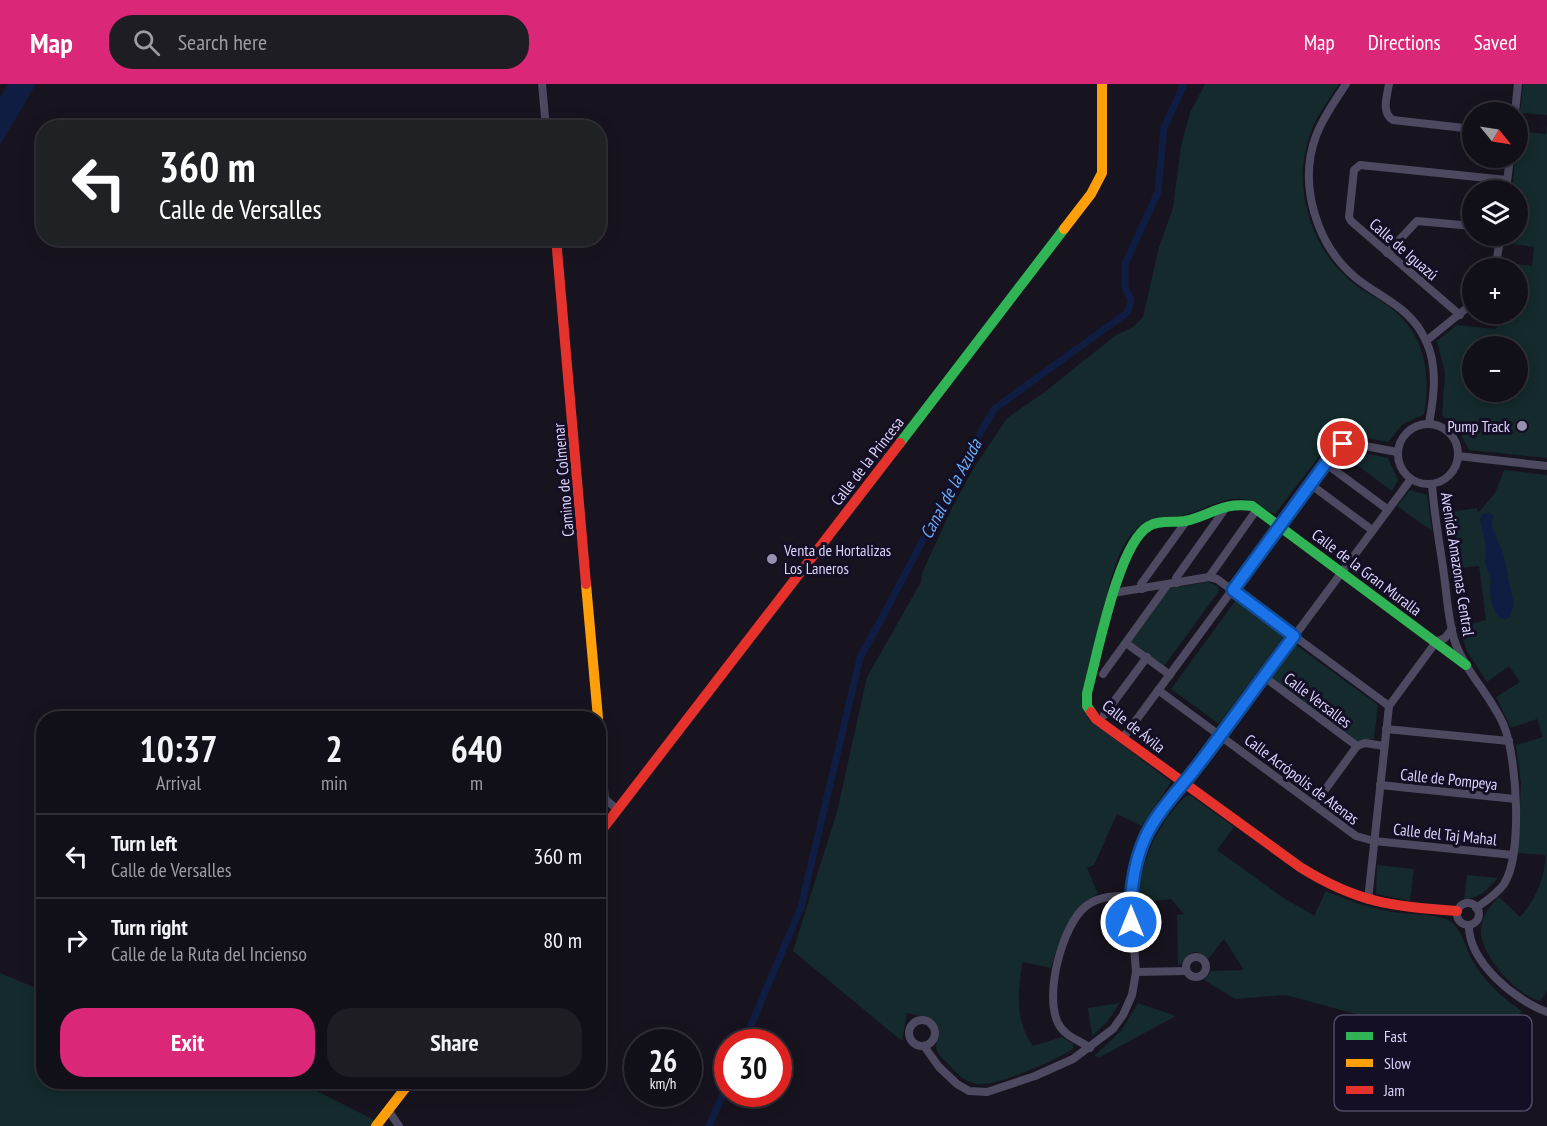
<!DOCTYPE html>
<meta charset="utf-8">
<style>
body{margin:0;font-family:"PT Sans Narrow",sans-serif;background:#1e1d24;color:#f1f3f6;height:100vh;display:flex;flex-direction:column;font-size:22px;white-space:nowrap}
*{box-sizing:border-box;margin:0}
p{font-size:20px;color:#9c9ca1}
.icon{flex:none;width:33px;height:33px;fill:none;stroke:currentColor;stroke-width:2;stroke-linecap:round;stroke-linejoin:round}
.map{position:relative;flex:1;overflow:hidden}
.details{position:absolute;left:36px;top:627px;width:570px;height:378px;display:flex;flex-direction:column;background:#110f17;border-radius:24px;box-shadow:0 3px 15px #0003,0 0 0 2px #302f36}
.details>*{flex:none}
.banner{position:absolute;left:36px;top:36px;width:570px;height:126px;border-radius:24px;box-shadow:0 3px 15px #0003,0 0 0 2px #302f36;background:#202124;color:#fff;overflow:hidden}
.needle{width:39px;rotate:120deg}
.buttons{position:absolute;left:1462px;top:18px;display:grid;gap:12px}
.buttons a{display:grid;place-items:center;width:66px;height:66px;border-radius:50%;background:#110f17;box-shadow:0 3px 15px #0003,0 0 0 2px #302f36;font-size:30px}
.speed{position:absolute;left:624px;top:945px;display:flex;gap:12px;font-size:30px;font-weight:700;text-align:center}
.speed>*{display:grid;place-content:center;width:78px;height:78px;border-radius:50%;background:#110f17;box-shadow:0 3px 15px #0003,0 0 0 2px #302f36;line-height:1}
.speed small{font-size:15px;font-weight:400}
.speed .limit{border:9px solid #d22;background:#fff;color:#111}
.pin{position:absolute;display:grid;place-items:center;width:51px;height:51px;color:#fff;margin:-26px;border:3px solid #fff;border-radius:50%;box-shadow:0 2px 6px #0007}
.me{position:absolute;width:66px;margin:-33px;rotate:0deg;stroke-linejoin:round;filter:drop-shadow(0 0 4px #0008)}
.turn{display:flex;align-items:center;gap:21px;height:126px;padding:0 24px;font-size:27px}
.turn .icon{width:78px;height:78px;stroke-width:2.5}
.turn b{display:block;font-size:42px;line-height:51px}
.eta{display:flex;justify-content:space-evenly;align-items:center;height:102px;text-align:center}
.eta b{font-size:36px;font-weight:700;line-height:42px}
.cta{display:flex;gap:12px;margin-top:auto;padding:12px 24px}
.cta a{flex:1;height:69px;border-radius:24px;background:#db2777;color:#fff;font-size:24px;font-weight:700;line-height:69px;text-align:center}
.cta a+a{background:#1e1d24;color:#f1f3f6}
ul{padding:0;list-style:none}
li{display:flex;align-items:center;gap:18px;height:84px;padding:0 24px;border-top:2px solid #302f36}
li div{flex:1}
li b{display:block;font-size:22px}
li em{font-style:normal}
header{display:flex;align-items:center;gap:36px;box-sizing:border-box;height:84px;padding:0 30px;background:#db2777;color:#fff}
header strong{font-size:28px}
nav{display:flex;gap:33px;margin-inline-start:auto;font-size:21px}
.search{width:420px;height:54px;background:#1e1d24;display:flex;align-items:center;gap:15px;box-sizing:border-box;padding:0 21px;border-radius:24px;color:#9c9ca1;font-size:22px}
.map>svg:first-child{display:block}
.green{fill:#142a2c;fill-rule:evenodd}
.water{fill:#0f1d42}
.lines{fill:none;stroke-linecap:round;stroke-linejoin:round}
.canal{stroke:#0f1d42;stroke-width:7}
.street{stroke:#4c4960;stroke-width:8}
.fast{stroke:#30b455;stroke-width:10}
.slow{stroke:#ff9f0a;stroke-width:10}
.jam{stroke:#e5322d;stroke-width:10}
.route-casing{stroke:#114b97;stroke-width:15}
.route{stroke:#1a73e8;stroke-width:10}
.poi-dot{fill:#9791af;stroke:#140f24;stroke-width:2}
.labels{text-anchor:middle;stroke-width:6;stroke-linejoin:round;paint-order:stroke}
.street-label{font-size:16px;fill:#dcd4fd;stroke:#140f24}
.poi-label{font-size:16px;fill:#dcd4fd;stroke:#140f24;text-anchor:end}
.water-label{font-size:18px;font-style:italic;fill:#66abf9;stroke:#140f24}
.key{fill:#140f24;stroke:#504a65;stroke-width:1.5}
.key-label{font-size:16px;fill:#dcd4fd}
</style>
<header>
<strong>Map</strong>
<div class="search"><svg class="icon" aria-label="search" viewBox="0 0 24 24"><circle cx="10" cy="10" r="6"/><path d="M15 15l6 6"/></svg>Search here</div>
<nav><a>Map</a><a>Directions</a><a>Saved</a></nav>
</header>
<div class="map">
<svg width="1547" height="1042" viewBox="0 0 1547 1042">
<rect width="100%" height="100%" fill="#17141f"/>
<g class="green">
<path d="M 1205,0 L 1339,0 C 1328,17 1316,32 1310,51 C 1291,103 1311,166 1354,200 C 1363,207 1374,212 1384,219 C 1423,245 1431,284 1425,327 L 1423,331 L 1403,340 L 1388,358 L 1346,350 L 1334,353 L 1275,430 C 1264,426 1255,417 1242,415 C 1222,413 1204,426 1185,431 C 1170,436 1156,430 1141,441 C 1116,459 1109,504 1102,532 C 1096,553 1090,573 1086,594 C 1084,601 1081,609 1081,617 C 1082,625 1085,631 1091,637 L 1171,698 L 1142,742 L 1117,730 L 1094,781 L 1087,784 L 1098,810 C 1070,824 1059,856 1051,884 L 1023,878 C 1017,907 1015,937 1033,962 L 1062,953 L 1073,960 L 1073,965 C 1056,976 996,1003 977,1000 C 965,998 958,991 950,982 C 946,977 937,971 936,964 C 936,957 939,951 939,945 L 932,935 L 907,929 L 902,957 L 793,867 L 837,728 L 867,593 L 921,498 L 922,489 L 952,424 L 972,387 L 1007,334 L 1042,310 L 1116,251 L 1133,243 L 1143,233 L 1159,163 L 1173,124 L 1181,62 L 1190,29 Z"/>
<path d="M 1523,0 L 1547,0 L 1547,31 L 1520,29 Z"/>
<path d="M 1547,41 L 1547,374 L 1469,366 L 1457,344 L 1442,331 L 1445,289 L 1437,257 L 1457,241 L 1495,245 L 1509,230 L 1518,230 L 1518,184 L 1502,184 L 1504,178 L 1532,182 L 1534,163 L 1506,159 L 1507,152 L 1518,152 L 1518,106 L 1512,106 L 1515,74 L 1518,74 L 1518,47 L 1546,50 ZM 1473,262 L 1518,262 L 1518,308 L 1473,308 Z"/>
<path d="M 1348,365 L 1388,374 L 1398,396 L 1392,407 L 1342,370 Z"/>
<path d="M 1504,386 L 1547,391 L 1547,907 L 1540,917 C 1516,911 1479,870 1481,845 C 1482,831 1490,822 1499,813 L 1520,833 C 1536,815 1544,796 1546,771 L 1518,769 L 1521,699 L 1516,661 L 1543,653 L 1537,635 L 1511,644 L 1496,613 L 1520,598 L 1509,582 L 1487,598 L 1467,567 L 1459,543 L 1486,536 L 1479,482 L 1451,485 L 1443,429 L 1477,424 L 1478,429 L 1495,409 Z"/>
<path d="M 1410,406 L 1427,411 L 1432,447 L 1397,422 Z"/>
<path d="M 1208,498 L 1218,502 L 1219,507 L 1164,582 L 1131,557 L 1170,504 Z"/>
<path d="M 1236,516 L 1284,552 L 1219,640 L 1171,605 Z"/>
<path d="M 1296,561 L 1378,621 L 1374,655 L 1356,658 L 1270,594 Z"/>
<path d="M 1190,711 L 1234,743 L 1217,766 L 1282,813 L 1313,831 L 1314,832 L 1326,807 C 1346,816 1367,823 1388,827 C 1404,831 1440,829 1451,838 C 1462,846 1465,862 1471,874 C 1483,896 1501,913 1522,927 L 1504,948 L 1501,956 L 1448,955 L 1286,911 L 1235,915 L 1204,896 L 1211,887 L 1244,886 L 1224,855 L 1208,875 C 1193,860 1187,872 1178,883 L 1177,831 L 1184,830 L 1171,815 L 1138,819 L 1138,813 C 1141,781 1153,751 1173,726 C 1178,720 1183,713 1190,711 Z"/>
<path d="M 1377,781 L 1414,785 L 1410,817 L 1376,810 Z"/>
<path d="M 1467,791 L 1498,794 L 1482,810 L 1464,817 Z"/>
<path d="M 0,889 L 43,907 L 44,998 L 299,998 L 386,1042 L 0,1042 Z"/>
<path d="M 1120,919 L 1107,938 L 1092,952 L 1088,924 Z"/>
<path d="M 1138,919 L 1176,932 L 1100,973 L 1094,972 L 1122,946 Z"/>
</g>
<g class="water">
<path d="M 8,0 L 36,0 L 0,61 L 0,14 Z"/>
<path d="M 1489,428 L 1493,432 L 1492,443 L 1503,469 L 1514,521 L 1510,532 L 1506,536 L 1500,534 L 1496,529 L 1492,520 L 1490,507 L 1491,496 L 1485,479 L 1486,462 L 1480,435 L 1482,431 Z"/>
</g>
<g class="lines">
<g class="canal">
<path d="M 744,958 L 801,823 L 860,574 L 890,519 L 951,402 L 994,325 L 1128,228 L 1131,216 L 1125,203 L 1125,180 L 1158,108 L 1164,44 L 1184,0"/>
<path d="M 709,1042 L 728,998"/>
</g>
<g class="street">
<path d="M 542,0 L 546,44"/>
<path d="M 1346,0 C 1335,17 1323,33 1316,52 C 1298,100 1316,161 1356,194 C 1382,215 1411,223 1426,257 C 1438,282 1434,313 1429,339"/>
<path d="M 1389,0 C 1387,12 1381,29 1393,36 L 1473,45"/>
<path d="M 1515,28 L 1518,0"/>
<path d="M 1506,106 L 1510,74"/>
<path d="M 1387,169 L 1417,137 L 1473,142"/>
<path d="M 1495,184 L 1501,152"/>
<path d="M 1460,231 L 1351,137 L 1349,133 L 1354,86 L 1360,81 L 1507,96"/>
<path d="M 1426,257 L 1473,219"/>
<circle cx="1428" cy="370" r="30"/>
<path d="M 1458,372 L 1547,382"/>
<path d="M 1325,379 L 1387,425"/>
<path d="M 1310,400 L 1372,446"/>
<path d="M 1432,400 C 1434,431 1440,461 1444,491 C 1447,512 1448,534 1454,555 C 1464,587 1491,611 1504,642 C 1517,674 1523,771 1504,800 C 1497,810 1486,817 1476,824"/>
<path d="M 1209,493 L 1255,428"/>
<path d="M 1177,499 L 1176,494 L 1225,425"/>
<path d="M 1142,505 L 1141,500 L 1185,439"/>
<path d="M 1113,509 L 1209,493 L 1217,495 L 1389,622"/>
<path d="M 1126,559 L 1170,591"/>
<path d="M 1103,590 L 1168,500"/>
<path d="M 1263,592 L 1357,662"/>
<path d="M 1158,606 L 1356,752 L 1374,757 L 1513,771"/>
<path d="M 1104,631 L 1147,573"/>
<path d="M 598,642 L 605,715 L 618,726"/>
<path d="M 1386,645 L 1509,657"/>
<path d="M 1123,654 L 1337,364 L 1349,359 L 1397,368"/>
<path d="M 1380,701 L 1515,715"/>
<path d="M 1314,721 L 1357,662 L 1365,659 L 1384,662"/>
<path d="M 1368,816 L 1389,622 L 1436,558 L 1445,554 L 1452,545"/>
<circle cx="1468" cy="830" r="11"/>
<path d="M 1469,841 C 1468,878 1516,917 1547,928"/>
<circle cx="1196" cy="883" r="10"/>
<path d="M 1136,888 L 1186,887"/>
<circle cx="922" cy="949" r="13"/>
<path d="M 924,962 L 939,983 L 957,1000 L 969,1007 L 987,1008 L 1035,992 L 1073,975 L 1113,945 L 1123,931 L 1132,911 L 1136,888 L 1130,812 L 1135,782 L 1145,753 L 1162,727 L 1204,674 L 1411,395"/>
<path d="M 1090,964 C 1079,956 1064,952 1058,939 C 1044,911 1062,841 1086,822 C 1099,812 1114,812 1130,812"/>
<path d="M 388,1026 L 399,1042"/>
</g>
<g class="fast">
<path d="M 900,359 L 1064,145"/>
<path d="M 1091,628 L 1087,622 L 1087,609 C 1097,573 1118,459 1149,442 C 1159,436 1174,439 1185,437 C 1212,431 1221,418 1252,422 L 1466,581"/>
</g>
<g class="slow">
<path d="M 1064,145 L 1091,110 L 1102,89 L 1102,0"/>
<path d="M 586,500 L 598,634"/>
<path d="M 376,1042 L 410,998"/>
</g>
<g class="jam">
<path d="M 556,154 L 586,500"/>
<path d="M 1091,628 L 1096,635 L 1300,783 C 1356,818 1392,823 1457,827"/>
<path d="M 598,751 L 900,359"/>
</g>
</g>
<g class="lines">
<g class="route-casing">
<path id="route" d="M 1131,838 C 1130,809 1133,781 1145,754 C 1157,727 1181,704 1199,680 C 1231,638 1262,594 1294,552 L 1233,506 L 1326,379 L 1337,364 L 1343,360"/>
</g>
<use href="#route" class="route"/>
</g>
<g class="poi-dot">
<circle cx="1522" cy="342" r="6"/>
<circle cx="772" cy="475" r="6"/>
</g>
<g class="labels">
<g class="street-label">
<text transform="translate(1404 165) rotate(41)" y="6">Calle de Iguazú</text>
<text transform="translate(867 377) rotate(-52)" y="6">Calle de la Princesa</text>
<text transform="translate(563 396) rotate(-95)" y="6">Camino de Colmenar</text>
<text transform="translate(1458 480) rotate(81)" y="6">Avenida Amazonas Central</text>
<text transform="translate(1367 488) rotate(37)" y="6">Calle de la Gran Muralla</text>
<text transform="translate(1318 616) rotate(37)" y="6">Calle Versalles</text>
<text transform="translate(1134 642) rotate(38)" y="6">Calle de Ávila</text>
<text transform="translate(1302 695) rotate(37)" y="6">Calle Acrópolis de Atenas</text>
<text transform="translate(1449 695) rotate(6)" y="6">Calle de Pompeya</text>
<text transform="translate(1445 750) rotate(6)" y="6">Calle del Taj Mahal</text>
</g>
<g class="poi-label">
<text x="1510" y="348">Pump Track</text>
<text x="784" y="472" text-anchor="start">Venta de Hortalizas<tspan x="784" dy="18">Los Laneros</tspan></text>
</g>
<g class="water-label">
<text transform="translate(951 405) rotate(-62)" y="6">Canal de la Azuda</text>
</g>
</g>
<rect x="1334" y="931" width="198" height="96" rx="9" class="key"/>
<rect x="1346" y="948" width="27" height="8" fill="#30b455"/>
<rect x="1346" y="975" width="27" height="8" fill="#ff9f0a"/>
<rect x="1346" y="1002" width="27" height="8" fill="#e5322d"/>
<g class="key-label">
<text x="1384" y="958">Fast</text>
<text x="1384" y="985">Slow</text>
<text x="1384" y="1012">Jam</text>
</g>
</svg>
<div class="buttons">
<a><svg class="needle" viewBox="-14 -14 28 28"><path d="M0-13l5 13h-10z" fill="#e53935"/><path d="M0 13l5-13h-10z" fill="#9c9ca1"/></svg></a>
<a><svg class="icon" aria-label="layers" viewBox="0 0 24 24"><path d="M12 4l9 5-9 5-9-5zM3 14l9 5 9-5"/></svg></a>
<a>+</a>
<a>−</a>
</div>
<div class="speed"><div>26<small>km/h</small></div><div class="limit">30</div></div>
<div class="pin" style="left:1343px;top:360px;background:#d93025"><svg class="icon" aria-label="arrive" viewBox="0 0 24 24"><path d="M6 21V4h12l-3 4 3 4H6"/></svg></div>
<svg class="me" style="left:1131px;top:838px" viewBox="-20 -20 40 40"><circle r="17" fill="#1a73e8" stroke="#fff" stroke-width="3"/><path d="M0-11L8 9 0 5-8 9z" fill="#fff"/></svg>
<div class="banner">
<div class="turn"><svg class="icon" aria-label="left" viewBox="0 0 24 24"><path d="M17 20v-9H6M10 6l-5 5 5 5"/></svg><div><b>360 m</b>Calle de Versalles</div></div>
</div>
<section class="details">
<div class="eta">
<div><b>10:37</b><p>Arrival</p></div>
<div><b>2</b><p>min</p></div>
<div><b>640</b><p>m</p></div>
</div>
<ul>
<li><svg class="icon" aria-label="left" viewBox="0 0 24 24"><path d="M17 20v-9H6M10 6l-5 5 5 5"/></svg><div><b>Turn left</b><p>Calle de Versalles</p></div><em>360 m</em></li>
<li><svg class="icon" aria-label="right" viewBox="0 0 24 24"><path d="M7 20v-9h11M14 6l5 5-5 5"/></svg><div><b>Turn right</b><p>Calle de la Ruta del Incienso</p></div><em>80 m</em></li>
</ul>
<div class="cta"><a>Exit</a><a>Share</a></div>
</section>
</div>
